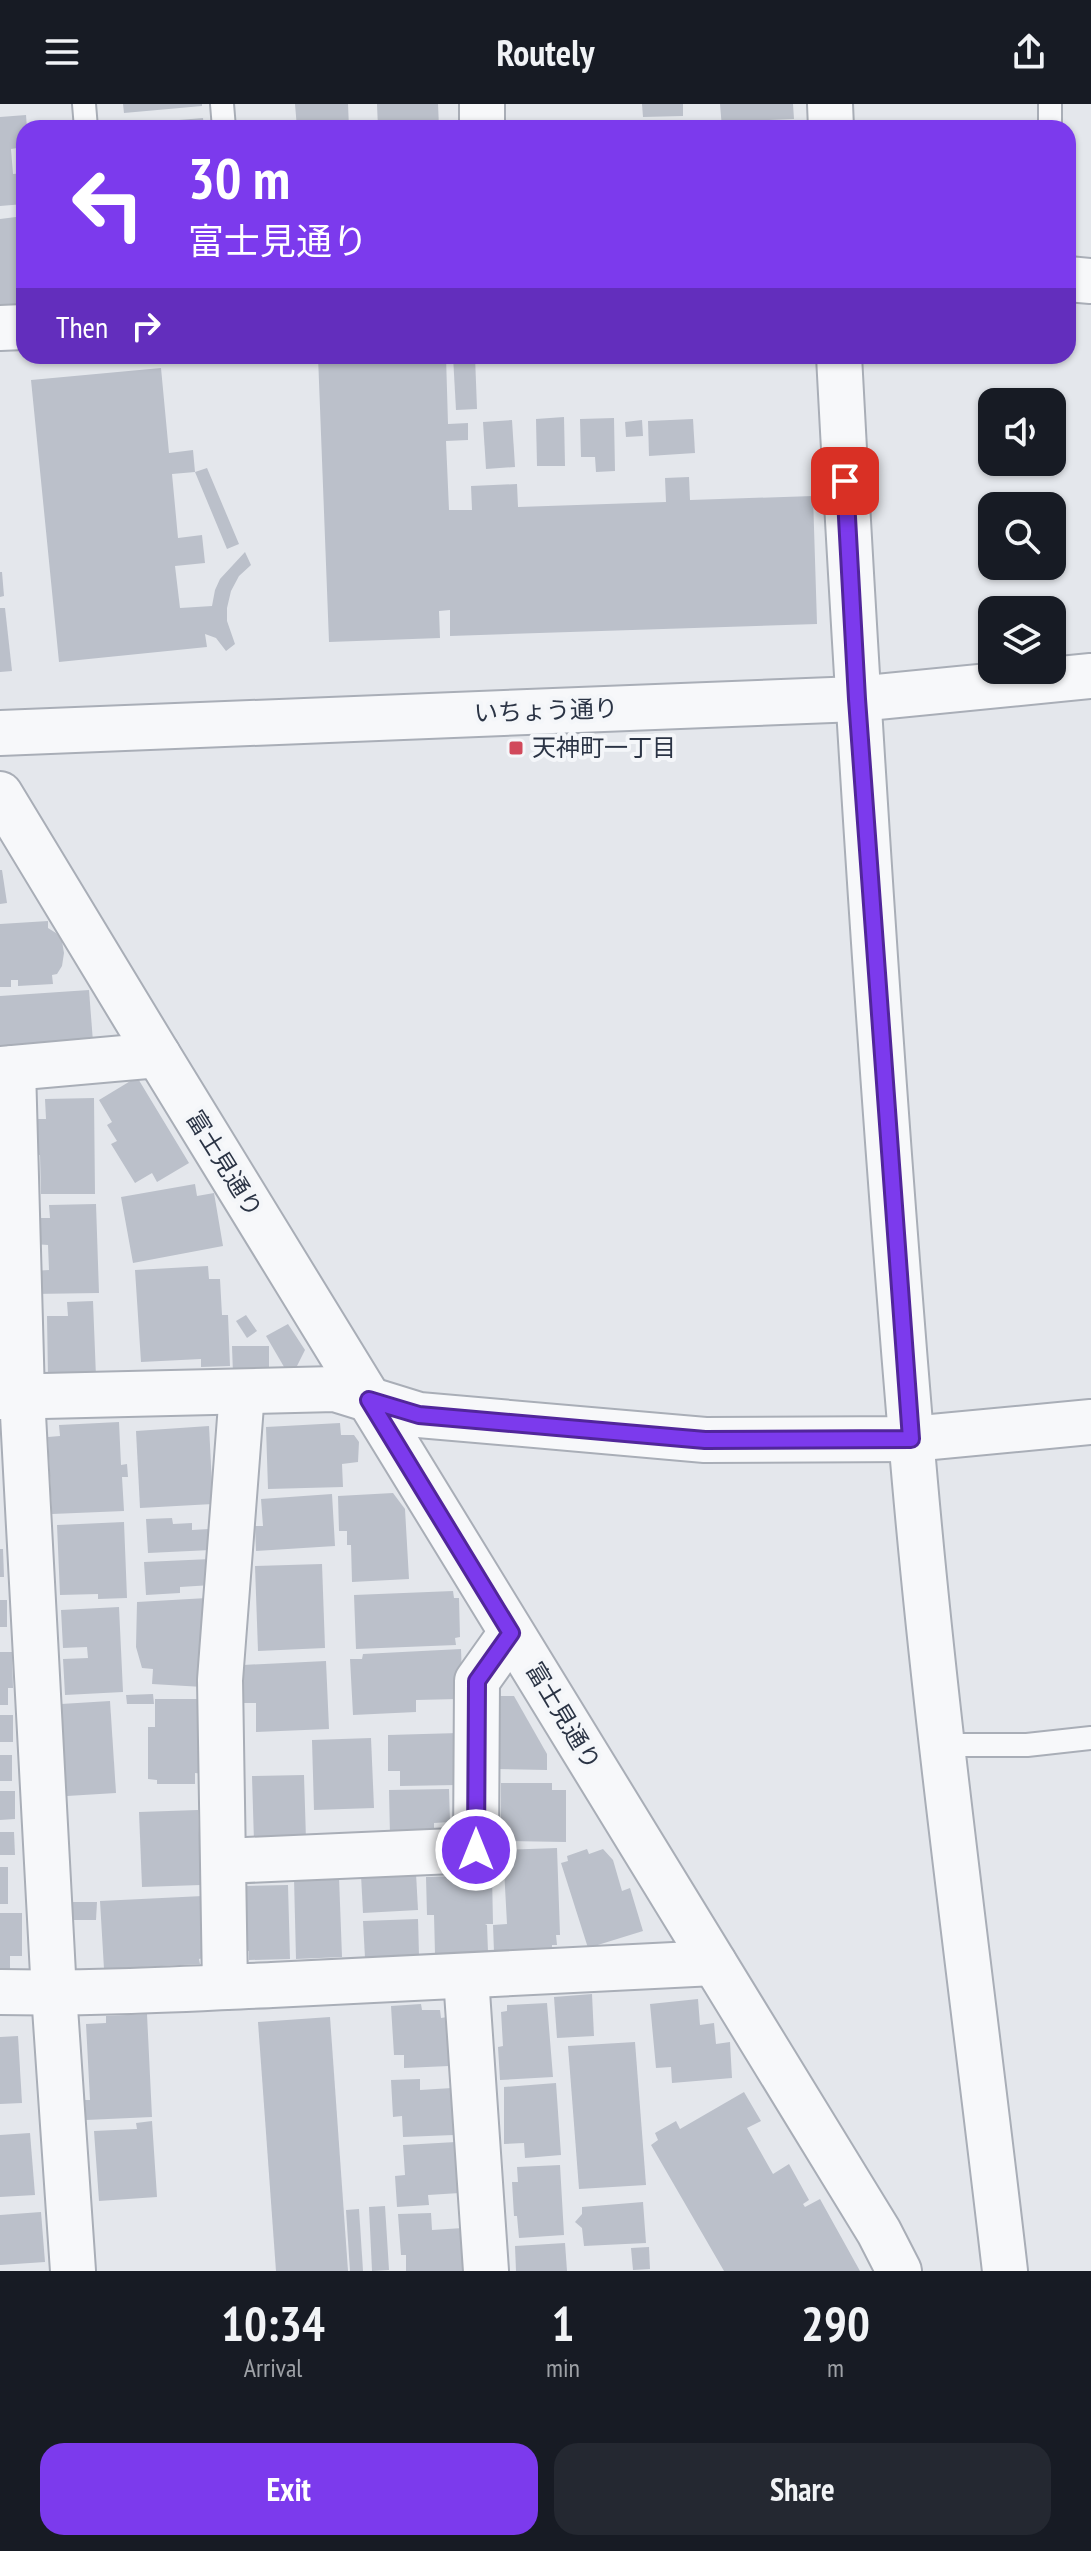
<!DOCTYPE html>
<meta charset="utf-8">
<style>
body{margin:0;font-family:"PT Sans Narrow","Noto Sans JP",sans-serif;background:#242831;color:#f1f3f6;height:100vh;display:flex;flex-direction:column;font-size:30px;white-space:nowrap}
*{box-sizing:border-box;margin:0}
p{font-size:26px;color:#9ea1a6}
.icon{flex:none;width:44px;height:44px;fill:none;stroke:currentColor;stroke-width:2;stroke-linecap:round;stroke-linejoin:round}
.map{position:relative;height:2167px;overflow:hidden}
.side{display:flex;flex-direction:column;background:#171b24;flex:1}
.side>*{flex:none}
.guide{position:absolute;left:16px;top:16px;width:1060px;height:244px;border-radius:24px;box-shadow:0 2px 6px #0004;background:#7c3aed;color:#fff;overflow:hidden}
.buttons{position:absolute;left:978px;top:284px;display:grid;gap:16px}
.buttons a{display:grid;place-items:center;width:88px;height:88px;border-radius:16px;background:#171b24;box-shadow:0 2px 6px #0004;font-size:40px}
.pin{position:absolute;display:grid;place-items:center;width:68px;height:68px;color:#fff;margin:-34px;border-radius:16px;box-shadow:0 4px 12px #0006}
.me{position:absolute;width:88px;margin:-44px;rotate:0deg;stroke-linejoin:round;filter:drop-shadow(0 0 6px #0008)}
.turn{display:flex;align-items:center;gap:28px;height:168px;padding:0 40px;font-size:36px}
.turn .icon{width:104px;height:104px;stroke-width:2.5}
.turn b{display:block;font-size:56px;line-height:68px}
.then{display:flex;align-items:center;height:76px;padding:0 40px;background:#0003;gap:16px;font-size:30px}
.eta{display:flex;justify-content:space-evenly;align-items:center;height:136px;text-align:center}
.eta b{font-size:48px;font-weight:600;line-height:56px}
.button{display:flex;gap:16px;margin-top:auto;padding:16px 40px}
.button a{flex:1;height:92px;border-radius:24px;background:#7c3aed;color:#fff;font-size:32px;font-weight:600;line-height:92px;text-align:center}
.button a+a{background:#242831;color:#f1f3f6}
header{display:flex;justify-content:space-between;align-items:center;height:104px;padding:0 40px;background:#171b24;font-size:36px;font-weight:600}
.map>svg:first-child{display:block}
.building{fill:#bbc0ca}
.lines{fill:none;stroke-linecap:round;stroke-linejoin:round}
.service-casing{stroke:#a9aeb7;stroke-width:26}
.minor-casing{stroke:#a9aeb7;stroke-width:48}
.tertiary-casing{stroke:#a9aeb7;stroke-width:48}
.service{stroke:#f7f8fa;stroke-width:22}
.minor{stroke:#f7f8fa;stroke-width:44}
.tertiary{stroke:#f7f8fa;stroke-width:44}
.route-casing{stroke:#51269a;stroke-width:20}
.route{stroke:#7c3aed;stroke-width:14}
.poi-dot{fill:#d1495b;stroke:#f4f6f9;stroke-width:3}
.labels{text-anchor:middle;stroke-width:8;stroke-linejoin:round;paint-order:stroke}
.street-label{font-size:24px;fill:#2b3445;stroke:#f4f6f9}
.poi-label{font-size:24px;fill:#2b3445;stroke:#f4f6f9;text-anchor:start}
</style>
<header><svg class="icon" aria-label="menu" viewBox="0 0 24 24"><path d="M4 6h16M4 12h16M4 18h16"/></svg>Routely<svg class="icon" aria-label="share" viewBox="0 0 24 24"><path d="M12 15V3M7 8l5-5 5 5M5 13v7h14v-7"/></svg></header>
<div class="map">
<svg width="1091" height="2167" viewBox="0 0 1091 2167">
<rect width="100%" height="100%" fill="#e4e7ec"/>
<g class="building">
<path d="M 123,0 L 202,0 L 202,2 L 124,9 Z"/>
<path d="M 295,0 L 348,0 L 349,24 L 297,24 Z"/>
<path d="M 377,0 L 438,0 L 439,23 L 378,24 Z"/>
<path d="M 642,0 L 683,0 L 683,12 L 643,13 Z"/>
<path d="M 720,0 L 793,0 L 794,15 L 769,16 L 770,22 L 722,24 Z"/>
<path d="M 26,11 L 27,24 L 24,24 L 24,43 L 11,45 L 13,70 L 24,69 L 24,100 L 0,102 L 0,13 Z"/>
<path d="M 203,14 L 204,24 L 167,24 L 167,17 Z"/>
<path d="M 24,112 L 24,209 L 0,212 L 0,115 Z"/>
<path d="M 318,252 L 446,252 L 448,320 L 468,319 L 468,336 L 446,337 L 449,406 L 472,406 L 471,382 L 517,380 L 518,403 L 666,398 L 665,374 L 689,373 L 690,396 L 813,392 L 817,520 L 450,532 L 450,506 L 439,507 L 440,534 L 329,538 Z"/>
<path d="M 453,252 L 475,252 L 477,305 L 456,306 Z"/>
<path d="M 161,264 L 169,349 L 193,346 L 195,368 L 207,364 L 239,440 L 227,445 L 195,368 L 172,370 L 178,434 L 202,431 L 205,459 L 175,462 L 180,504 L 212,502 L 215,486 L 220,475 L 245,448 L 251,461 L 239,472 L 231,487 L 227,504 L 227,517 L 235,540 L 226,547 L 216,534 L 205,530 L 207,543 L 59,558 L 31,276 Z"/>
<path d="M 564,313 L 565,362 L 537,362 L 536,315 Z"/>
<path d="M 614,314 L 615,367 L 596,368 L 595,353 L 581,353 L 580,315 Z"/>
<path d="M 693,315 L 695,349 L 649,352 L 648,317 Z"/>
<path d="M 512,316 L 515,363 L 486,365 L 483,318 Z"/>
<path d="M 642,316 L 643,332 L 626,333 L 625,318 Z"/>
<path d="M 0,468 L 2,468 L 4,492 L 0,493 Z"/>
<path d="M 0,504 L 5,504 L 12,567 L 0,568 Z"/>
<path d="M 0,766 L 2,766 L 7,799 L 0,800 Z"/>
<path d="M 48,817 L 48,824 L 56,829 L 62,837 L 64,849 L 62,862 L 57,870 L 52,871 L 53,880 L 18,882 L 18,876 L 11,876 L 11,883 L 0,883 L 0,820 Z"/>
<path d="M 89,886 L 93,938 L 0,945 L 0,892 Z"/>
<path d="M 137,973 L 189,1059 L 157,1078 L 152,1069 L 135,1079 L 111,1040 L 117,1037 L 107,1021 L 112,1018 L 99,996 Z"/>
<path d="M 94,994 L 95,1090 L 41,1090 L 40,1051 L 37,1051 L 36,1015 L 46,1015 L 45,995 Z"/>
<path d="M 195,1080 L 197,1092 L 214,1089 L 223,1142 L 133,1159 L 121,1093 Z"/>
<path d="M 96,1100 L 99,1189 L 33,1190 L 32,1167 L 49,1166 L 48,1141 L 34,1140 L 34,1114 L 50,1114 L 49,1101 Z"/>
<path d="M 208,1162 L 209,1175 L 220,1175 L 222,1211 L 228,1211 L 230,1262 L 201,1263 L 201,1255 L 141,1258 L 135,1166 Z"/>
<path d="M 93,1197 L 96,1273 L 48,1274 L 47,1212 L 68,1212 L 67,1198 Z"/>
<path d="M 246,1211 L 257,1227 L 247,1234 L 236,1217 Z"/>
<path d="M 288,1220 L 305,1246 L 297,1262 L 287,1268 L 266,1232 Z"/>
<path d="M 232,1242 L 269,1242 L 269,1269 L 233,1270 Z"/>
<path d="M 119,1318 L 121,1361 L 127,1360 L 128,1373 L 122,1373 L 124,1407 L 52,1410 L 48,1333 L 60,1332 L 59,1321 Z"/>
<path d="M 340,1319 L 341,1331 L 354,1331 L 359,1338 L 358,1358 L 342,1360 L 343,1383 L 268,1385 L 266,1323 Z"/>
<path d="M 209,1322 L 213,1400 L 140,1404 L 136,1327 Z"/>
<path d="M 393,1389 L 405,1405 L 409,1475 L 352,1478 L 351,1441 L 347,1441 L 347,1427 L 339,1427 L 338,1392 Z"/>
<path d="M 332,1390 L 335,1442 L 256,1447 L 255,1422 L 263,1422 L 261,1395 Z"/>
<path d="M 172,1414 L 173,1420 L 192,1419 L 192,1426 L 209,1425 L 211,1446 L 148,1449 L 146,1415 Z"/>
<path d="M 124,1418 L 127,1494 L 98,1495 L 98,1490 L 60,1491 L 57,1421 Z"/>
<path d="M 0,1445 L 3,1445 L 4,1473 L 0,1473 Z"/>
<path d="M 211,1455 L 212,1481 L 180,1483 L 180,1489 L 146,1491 L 144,1458 Z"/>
<path d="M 322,1460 L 325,1544 L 258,1547 L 255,1462 Z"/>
<path d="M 453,1487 L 454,1494 L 459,1494 L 460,1533 L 455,1534 L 456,1541 L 356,1545 L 354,1491 Z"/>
<path d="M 207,1494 L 203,1583 L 152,1580 L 153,1565 L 142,1564 L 136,1543 L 137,1498 Z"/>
<rect x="0" y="1496" width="7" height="27"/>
<path d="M 119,1503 L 123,1588 L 65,1591 L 63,1555 L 88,1554 L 87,1543 L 63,1544 L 61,1506 Z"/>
<path d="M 461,1545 L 462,1573 L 458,1595 L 416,1596 L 416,1608 L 353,1611 L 350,1555 L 362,1555 L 363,1550 Z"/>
<path d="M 0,1548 L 12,1548 L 13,1584 L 8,1584 L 8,1601 L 0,1601 Z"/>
<path d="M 326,1557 L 329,1625 L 256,1628 L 256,1599 L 244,1599 L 243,1561 Z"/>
<path d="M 153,1590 L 154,1600 L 127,1600 L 126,1591 Z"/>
<path d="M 497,1592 L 514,1592 L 547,1650 L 547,1666 L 496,1665 Z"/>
<path d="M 155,1595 L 202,1595 L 204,1670 L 195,1669 L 195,1680 L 157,1680 L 157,1676 L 148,1675 L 148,1623 L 155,1623 Z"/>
<path d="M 110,1597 L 116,1689 L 67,1692 L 61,1600 Z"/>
<rect x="0" y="1611" width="13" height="27"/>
<path d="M 459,1629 L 457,1681 L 400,1682 L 400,1667 L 388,1667 L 388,1631 Z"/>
<path d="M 371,1634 L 374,1704 L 314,1706 L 312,1636 Z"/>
<rect x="0" y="1651" width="12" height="26"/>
<path d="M 304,1671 L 306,1736 L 254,1738 L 252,1672 Z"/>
<path d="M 501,1679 L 552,1679 L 552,1686 L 566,1686 L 566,1738 L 501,1737 Z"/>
<path d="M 449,1685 L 450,1718 L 434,1719 L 434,1732 L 390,1732 L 389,1686 Z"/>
<path d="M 0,1687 L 15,1687 L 15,1715 L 0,1716 Z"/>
<path d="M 198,1706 L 201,1781 L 142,1783 L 139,1708 Z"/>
<path d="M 0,1728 L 14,1728 L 15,1751 L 0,1751 Z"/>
<path d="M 557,1744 L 560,1831 L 556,1831 L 557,1841 L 552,1841 L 552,1845 L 494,1848 L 493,1821 L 507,1820 L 503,1746 Z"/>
<path d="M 587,1745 L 589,1750 L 603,1745 L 613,1756 L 622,1787 L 630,1784 L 643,1827 L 588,1844 L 561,1759 L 568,1757 L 567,1752 Z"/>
<rect x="0" y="1763" width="8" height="37"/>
<path d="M 416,1769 L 418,1806 L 363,1809 L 361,1771 Z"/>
<path d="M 492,1771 L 493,1820 L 485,1820 L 487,1821 L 488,1848 L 435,1850 L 434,1811 L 427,1811 L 426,1773 Z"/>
<path d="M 339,1773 L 342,1853 L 296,1855 L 294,1774 Z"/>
<path d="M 288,1781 L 290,1855 L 249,1856 L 249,1847 L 241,1847 L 244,1782 Z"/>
<path d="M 203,1792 L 203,1854 L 199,1855 L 200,1860 L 104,1865 L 100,1797 Z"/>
<path d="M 72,1798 L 97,1798 L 96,1816 L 72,1816 Z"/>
<path d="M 0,1809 L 22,1809 L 22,1852 L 10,1852 L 10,1871 L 0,1871 Z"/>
<path d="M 418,1815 L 419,1852 L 365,1854 L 363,1817 Z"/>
<path d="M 592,1890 L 594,1932 L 557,1934 L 554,1893 Z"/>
<path d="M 698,1895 L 700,1921 L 714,1919 L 716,1940 L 730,1938 L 732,1974 L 672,1979 L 671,1963 L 656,1964 L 650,1900 Z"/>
<path d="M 547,1899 L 553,1973 L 500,1976 L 498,1943 L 503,1942 L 501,1908 L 507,1907 L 507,1901 Z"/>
<path d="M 421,1900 L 422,1906 L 440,1906 L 441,1914 L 447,1913 L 449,1962 L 404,1964 L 404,1951 L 394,1951 L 391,1902 Z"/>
<path d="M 147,1910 L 152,2013 L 86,2016 L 85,1996 L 90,1996 L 86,1920 L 106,1919 L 106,1912 Z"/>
<path d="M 330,1913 L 348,2167 L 276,2167 L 258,1918 Z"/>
<path d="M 18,1932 L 22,1999 L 0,2000 L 0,1933 Z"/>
<path d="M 635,1938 L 646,2081 L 579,2085 L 568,1942 Z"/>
<path d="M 420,1975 L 420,1986 L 452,1984 L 454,2031 L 403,2033 L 402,2012 L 393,2013 L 391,1976 Z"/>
<path d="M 556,1979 L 561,2051 L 525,2054 L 524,2039 L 504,2040 L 504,1983 Z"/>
<path d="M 744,1988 L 761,2017 L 747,2024 L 773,2070 L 789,2060 L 809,2096 L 803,2100 L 805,2103 L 820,2095 L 860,2167 L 724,2167 L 651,2041 L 658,2036 L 655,2029 L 676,2017 L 680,2025 Z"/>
<path d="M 152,2017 L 157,2093 L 99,2097 L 94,2027 L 137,2025 L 136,2019 Z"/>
<path d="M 30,2029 L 35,2091 L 0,2093 L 0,2031 Z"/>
<path d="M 456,2038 L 460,2089 L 428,2091 L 429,2101 L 397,2103 L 395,2072 L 405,2071 L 403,2041 Z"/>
<path d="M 560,2061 L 564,2131 L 519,2134 L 517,2112 L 514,2112 L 512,2078 L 518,2078 L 517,2063 Z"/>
<path d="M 643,2098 L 646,2139 L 584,2142 L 582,2124 L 575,2118 L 582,2110 L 582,2103 Z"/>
<path d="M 385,2102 L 389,2166 L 372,2167 L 369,2103 Z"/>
<path d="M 359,2105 L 363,2167 L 350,2167 L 346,2106 Z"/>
<path d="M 41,2108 L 45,2158 L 0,2161 L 0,2111 Z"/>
<path d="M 431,2109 L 432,2126 L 463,2124 L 465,2167 L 406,2167 L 406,2151 L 401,2151 L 398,2110 Z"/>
<path d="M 565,2139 L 567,2167 L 516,2167 L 515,2142 Z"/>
<path d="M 649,2143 L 650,2165 L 633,2166 L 631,2144 Z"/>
</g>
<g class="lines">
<g class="service-casing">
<g id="service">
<path d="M 84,0 L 86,24"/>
<path d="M 222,0 L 224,24"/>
<path d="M 1050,0 L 1050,24"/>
<path d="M 943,1641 L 1027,1641 L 1091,1634"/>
</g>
</g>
<g class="minor-casing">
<g id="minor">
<path d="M 482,0 L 482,24"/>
<path d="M 830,0 L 831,24"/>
<path d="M 1068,175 L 1091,177"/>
<path d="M 0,224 L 24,223"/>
<path d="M 839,252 C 858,612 881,972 911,1332 C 934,1611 973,1889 1005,2167"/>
<path d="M 13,964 L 22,1292 L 54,1889 L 73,2167"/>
<path d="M 0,965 L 158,951"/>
<path d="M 0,1293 L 335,1285 L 419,1311 L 705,1336 L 911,1335 L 1091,1318"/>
<path d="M 224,1757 L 476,1746 L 477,1577 L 511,1529"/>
<path d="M 466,1873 L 486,2167"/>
<path d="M 225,1883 L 220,1576 L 242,1288"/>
<path d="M 0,1888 C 91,1890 182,1885 272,1881 C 420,1875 567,1867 714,1859"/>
</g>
</g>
<g class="tertiary-casing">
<g id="tertiary">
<path d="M 0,629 L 857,595 L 1091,572"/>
<path d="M 0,690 L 158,951 L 879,2128 L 899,2167"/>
</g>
</g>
<use href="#service" class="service"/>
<use href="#minor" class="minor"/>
<use href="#tertiary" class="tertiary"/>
</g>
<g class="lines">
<g class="route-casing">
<path id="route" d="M 476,1746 L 477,1577 L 511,1529 L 369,1296 L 419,1311 L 705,1336 L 911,1335 L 857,595 L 845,377"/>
</g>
<use href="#route" class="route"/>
</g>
<rect class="poi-dot" x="508" y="636" width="16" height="16" rx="4"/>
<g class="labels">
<g class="street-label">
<text transform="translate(546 607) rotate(-2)" y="8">いちょう通り</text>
<text transform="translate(224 1060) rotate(58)" y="8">富士見通り</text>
<text transform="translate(563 1612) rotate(59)" y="8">富士見通り</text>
</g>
<g class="poi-label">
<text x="532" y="652">天神町一丁目</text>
</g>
</g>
</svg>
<div class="buttons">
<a><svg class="icon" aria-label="sound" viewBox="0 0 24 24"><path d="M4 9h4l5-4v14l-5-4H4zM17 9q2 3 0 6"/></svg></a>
<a><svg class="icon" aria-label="search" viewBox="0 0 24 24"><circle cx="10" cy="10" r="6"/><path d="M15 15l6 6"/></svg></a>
<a><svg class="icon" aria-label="layers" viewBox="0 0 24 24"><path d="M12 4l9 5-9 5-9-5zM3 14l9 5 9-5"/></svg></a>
</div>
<div class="pin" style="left:845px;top:377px;background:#d93025"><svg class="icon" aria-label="arrive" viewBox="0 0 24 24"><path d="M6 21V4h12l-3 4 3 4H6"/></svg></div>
<svg class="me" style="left:476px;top:1746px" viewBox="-20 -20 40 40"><circle r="17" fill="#7c3aed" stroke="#fff" stroke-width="3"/><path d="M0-11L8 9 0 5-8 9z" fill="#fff"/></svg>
<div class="guide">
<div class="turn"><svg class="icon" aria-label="left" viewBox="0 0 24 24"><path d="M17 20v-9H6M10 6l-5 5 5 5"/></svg><div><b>30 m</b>富士見通り</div></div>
<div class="then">Then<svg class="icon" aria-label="right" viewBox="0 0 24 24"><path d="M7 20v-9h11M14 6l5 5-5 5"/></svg></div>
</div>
</div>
<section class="side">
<div class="eta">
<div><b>10:34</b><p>Arrival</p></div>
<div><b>1</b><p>min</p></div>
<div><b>290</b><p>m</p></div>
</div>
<div class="button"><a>Exit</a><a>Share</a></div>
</section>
